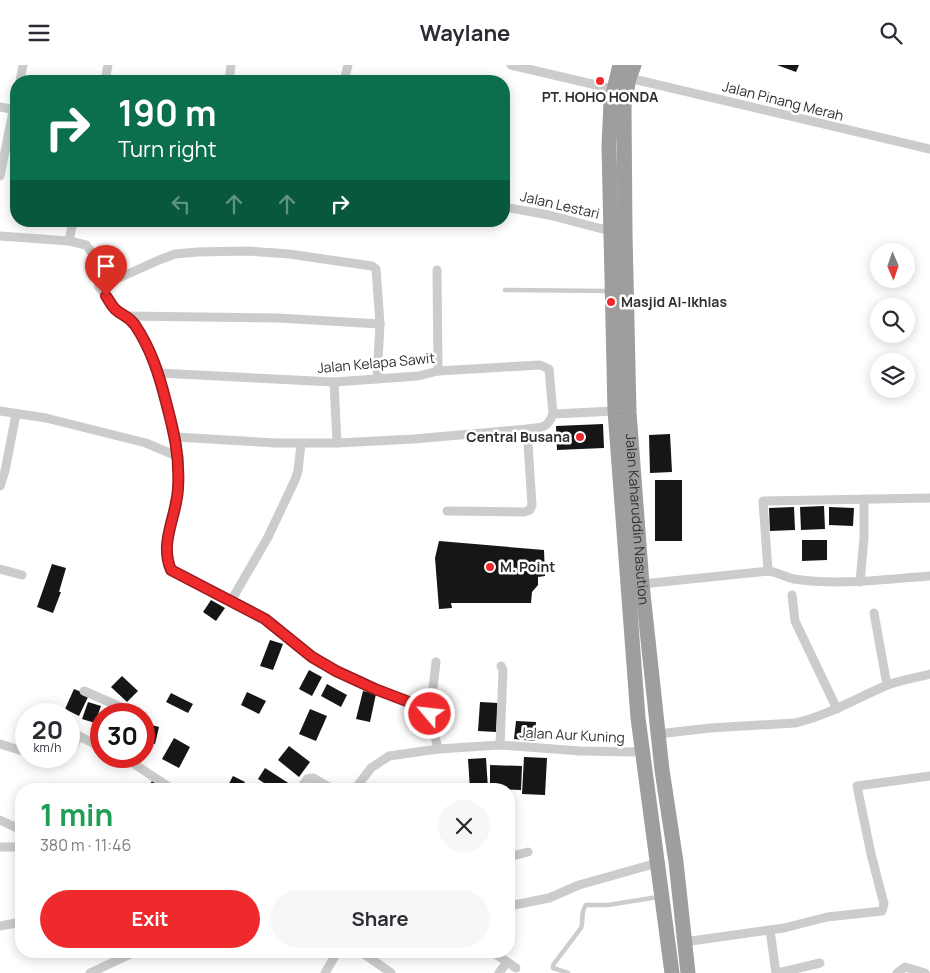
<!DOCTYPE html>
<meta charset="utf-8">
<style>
body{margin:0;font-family:Manrope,sans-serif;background:#f7f7f7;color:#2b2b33;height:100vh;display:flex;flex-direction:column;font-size:19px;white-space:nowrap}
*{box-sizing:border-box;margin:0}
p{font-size:16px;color:#7c7c81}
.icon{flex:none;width:28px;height:28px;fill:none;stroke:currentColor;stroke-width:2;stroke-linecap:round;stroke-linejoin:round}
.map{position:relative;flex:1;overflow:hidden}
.side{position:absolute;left:15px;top:718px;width:500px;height:175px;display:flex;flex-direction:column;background:#fff;border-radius:20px;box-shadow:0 2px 12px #0003}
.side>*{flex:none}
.banner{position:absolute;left:10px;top:10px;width:500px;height:152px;border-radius:20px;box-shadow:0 2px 12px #0003;background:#0b6e4f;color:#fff;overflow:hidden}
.needle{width:32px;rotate:178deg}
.controls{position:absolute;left:870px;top:178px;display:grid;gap:10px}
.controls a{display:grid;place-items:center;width:45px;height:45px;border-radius:50%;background:#fff;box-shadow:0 2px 12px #0003;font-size:25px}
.speed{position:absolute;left:15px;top:638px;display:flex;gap:10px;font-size:25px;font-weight:700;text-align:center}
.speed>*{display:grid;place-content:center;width:65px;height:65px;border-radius:50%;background:#fff;box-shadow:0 2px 12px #0003;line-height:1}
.speed small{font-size:12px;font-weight:400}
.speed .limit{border:8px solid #d22;background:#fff;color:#111}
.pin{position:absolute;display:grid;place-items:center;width:42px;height:42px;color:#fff;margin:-51px -21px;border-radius:50% 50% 50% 0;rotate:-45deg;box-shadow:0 0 5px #0007}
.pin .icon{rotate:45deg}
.me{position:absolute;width:55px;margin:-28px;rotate:298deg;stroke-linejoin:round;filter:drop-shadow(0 0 4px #0008)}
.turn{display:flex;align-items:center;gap:18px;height:105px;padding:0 25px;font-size:22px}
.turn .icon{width:65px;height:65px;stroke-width:2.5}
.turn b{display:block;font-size:35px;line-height:42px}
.lanes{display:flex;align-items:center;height:48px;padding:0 25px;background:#0003;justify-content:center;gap:25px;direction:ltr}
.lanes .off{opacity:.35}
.round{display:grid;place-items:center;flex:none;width:52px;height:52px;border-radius:26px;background:#f7f7f7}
.overview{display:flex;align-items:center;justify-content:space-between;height:85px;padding:0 25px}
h1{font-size:30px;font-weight:700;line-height:38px;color:#1e9e55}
.button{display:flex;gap:10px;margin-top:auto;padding:10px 25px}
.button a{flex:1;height:58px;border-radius:30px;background:#ee2a2d;color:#fff;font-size:20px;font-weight:700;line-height:58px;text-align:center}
.button a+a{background:#f7f7f7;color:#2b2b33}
header{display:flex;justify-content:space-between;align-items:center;height:65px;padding:0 25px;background:#fff;font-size:22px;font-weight:700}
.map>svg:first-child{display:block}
.building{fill:#161616}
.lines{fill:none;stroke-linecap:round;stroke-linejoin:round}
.service{stroke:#ccc;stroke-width:4.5}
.minor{stroke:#ccc;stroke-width:9}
.trunk{stroke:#9e9e9e;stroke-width:15}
.route-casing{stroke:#9b1b1d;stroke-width:12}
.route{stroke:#ee2a2d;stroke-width:9}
.poi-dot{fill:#ee2a2d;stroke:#fff;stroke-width:2}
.labels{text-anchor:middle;stroke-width:5;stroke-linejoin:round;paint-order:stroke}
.poi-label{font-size:14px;font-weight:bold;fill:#2f2f2f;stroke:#fff;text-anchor:start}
.street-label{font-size:14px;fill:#2f2f2f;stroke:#fff}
</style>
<header><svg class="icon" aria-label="menu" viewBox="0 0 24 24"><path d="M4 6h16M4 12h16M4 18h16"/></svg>Waylane<svg class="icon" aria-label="search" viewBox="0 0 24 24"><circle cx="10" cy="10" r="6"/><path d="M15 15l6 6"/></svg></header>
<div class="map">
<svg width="930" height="908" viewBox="0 0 930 908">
<rect width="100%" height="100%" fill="#fff"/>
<g class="building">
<path d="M 777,0 L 799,0 L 796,7 Z"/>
<path d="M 603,359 L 604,383 L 557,385 L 556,361 Z"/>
<path d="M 670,369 L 672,407 L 650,408 L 649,370 Z"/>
<rect x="655" y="415" width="27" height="61"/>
<path d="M 824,441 L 825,464 L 801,465 L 800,442 Z"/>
<path d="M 794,442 L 795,465 L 770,466 L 769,443 Z"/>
<path d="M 829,442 L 854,443 L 853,461 L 829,460 Z"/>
<path d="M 802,475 L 827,475 L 827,495 L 802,496 Z"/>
<path d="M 439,476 L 544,485 L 545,511 L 538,512 L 538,520 L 532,527 L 531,538 L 451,538 L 452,543 L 439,544 L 435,493 Z"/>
<path d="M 52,499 L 66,503 L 59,527 L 61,527 L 53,548 L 37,542 Z"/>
<path d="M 211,535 L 225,543 L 216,556 L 203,547 Z"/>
<path d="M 270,575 L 283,579 L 273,605 L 260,601 Z"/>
<path d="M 309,605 L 322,612 L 312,631 L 299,624 Z"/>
<path d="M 122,611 L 138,626 L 127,637 L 111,622 Z"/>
<path d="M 327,619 L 347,630 L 341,642 L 321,631 Z"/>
<path d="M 74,624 L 89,630 L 79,651 L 65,644 Z"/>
<path d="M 363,626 L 376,629 L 370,657 L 356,654 Z"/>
<path d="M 247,627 L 266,636 L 259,649 L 241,640 Z"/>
<path d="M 171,628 L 193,639 L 188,648 L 166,637 Z"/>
<path d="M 88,637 L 101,641 L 95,658 L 82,654 Z"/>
<path d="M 480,637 L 498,638 L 496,667 L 478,666 Z"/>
<path d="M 310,644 L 327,651 L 316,676 L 299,669 Z"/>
<path d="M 516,656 L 536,657 L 535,676 L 514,674 Z"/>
<path d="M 24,657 L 26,657 L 26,669 L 20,667 Z"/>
<path d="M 148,659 L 159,662 L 155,679 L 144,676 Z"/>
<path d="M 174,673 L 190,682 L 179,703 L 162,694 Z"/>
<path d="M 289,681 L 310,697 L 299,712 L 278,695 Z"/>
<path d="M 524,692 L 547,693 L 545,730 L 522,729 Z"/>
<path d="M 486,693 L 488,724 L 470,724 L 468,694 Z"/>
<path d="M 490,700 L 522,701 L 521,725 L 490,724 Z"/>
<path d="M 265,703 L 293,721 L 291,724 L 273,724 L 258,714 Z"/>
<path d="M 233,711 L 245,717 L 241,724 L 226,724 Z"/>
<path d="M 152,716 L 163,724 L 147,724 Z"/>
</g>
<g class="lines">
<g class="service">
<path d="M 505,225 L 610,226"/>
<path d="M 568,908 L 553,903 L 553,900 L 581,863 C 584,855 580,847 586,840 L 608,840 L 658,832"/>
</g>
<g class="minor">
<path d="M 511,0 L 605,22 L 613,25"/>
<path d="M 629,13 L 930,84"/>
<path d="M 20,16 L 23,0"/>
<path d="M 105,16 L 108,0"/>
<path d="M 229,16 L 231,0"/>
<path d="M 344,16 L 348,0"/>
<path d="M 0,42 L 16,45"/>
<path d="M 0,111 L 16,32"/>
<path d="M 504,142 L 549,150 L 610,166"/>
<path d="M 0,171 L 69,176 L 86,180 L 92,188 L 97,204 L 99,222 L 115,244 L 127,251 L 147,279 L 159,308 L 176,372 L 179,392 L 178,426 L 167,475 L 167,489 L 171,505 L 265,554 L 312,592 L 336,606 L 375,624 L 417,640 L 430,649 L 438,684"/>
<path d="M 69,176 L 73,156"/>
<path d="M 437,205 L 438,306"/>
<path d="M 99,222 L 159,195 L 175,189 L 198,187 L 248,186 L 289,189 L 372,201 L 376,204 L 380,259 L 377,314"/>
<path d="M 127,251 L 278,253 L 380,259"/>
<path d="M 159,308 L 334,317 L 418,311 L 438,306 L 540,300 L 549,304 L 553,349"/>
<path d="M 334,317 L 337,378"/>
<path d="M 0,346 L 46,353 L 146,378 L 179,392"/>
<path d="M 176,372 L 276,378 L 337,378 L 414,374 L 527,364 C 542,362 547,364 553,349 L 615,346"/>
<path d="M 0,421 L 5,406 L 16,349"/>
<path d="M 447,446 L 524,447 L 530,445 L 532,440 L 527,364"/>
<path d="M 0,504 L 22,510"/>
<path d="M 768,506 L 763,436 L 930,433"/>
<path d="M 860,517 L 864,473 L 864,434"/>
<path d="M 642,519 L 768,506 C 777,507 785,512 794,514 C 839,521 885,514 930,511"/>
<path d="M 792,530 L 795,556 L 837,644"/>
<path d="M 231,536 L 268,472 L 295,415 L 298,406 L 301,379"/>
<path d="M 874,548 L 887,620"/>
<path d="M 84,626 L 137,649"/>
<path d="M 430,649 L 436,597"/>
<path d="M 69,666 L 79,671"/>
<path d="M 658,669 L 710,663 L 795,658 C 827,651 855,634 885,621 C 899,615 915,613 930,609"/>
<path d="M 0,679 L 26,687"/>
<path d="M 500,680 L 503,605 L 501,601"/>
<path d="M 69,684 L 73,682 L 79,671 L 101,682"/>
<path d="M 122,691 L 172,724"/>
<path d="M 300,724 L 307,714 L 313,713 L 332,724"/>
<path d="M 355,724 L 371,703 L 389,691 L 438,684 L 500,680 L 580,686 L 632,687 L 642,685"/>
<path d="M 0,755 L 21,765"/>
<path d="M 0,782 L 21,782"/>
<path d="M 509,792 L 528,787"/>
<path d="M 509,841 L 549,833 L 579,820 L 657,798"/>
<path d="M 0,861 L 21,857"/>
<path d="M 770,865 L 776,908"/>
<path d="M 684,877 L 784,863 L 827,852 L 882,846 L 884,839 L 871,789 L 857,721 L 930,711"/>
<path d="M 360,886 L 391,908"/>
<path d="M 491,886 L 516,903"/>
<path d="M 90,908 L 137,886"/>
<path d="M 325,908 L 338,886"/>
<path d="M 499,908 L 507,897"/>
<path d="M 778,908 L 820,898"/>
<path d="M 897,908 L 905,902 L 925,908"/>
</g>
<g class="trunk">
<path d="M 620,0 L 611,37 L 609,81 L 615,346 L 638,653 L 672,908"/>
<path id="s1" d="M 634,0 L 629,13 L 624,41 L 625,168 L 629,347 L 642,519 L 662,705 L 676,797 L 688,908"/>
</g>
</g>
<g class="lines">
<g class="route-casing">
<path id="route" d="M 106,231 C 109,235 111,240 115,244 C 122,251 128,250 135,260 C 151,284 159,309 166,337 C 174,367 180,392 178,423 C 177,451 159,477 171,505 L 265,554 L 312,592 L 336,606 L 375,624 L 417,640 L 430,649"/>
</g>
<use href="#route" class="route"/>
</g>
<g class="poi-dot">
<circle cx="600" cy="16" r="5"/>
<circle cx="611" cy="237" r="5"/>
<circle cx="580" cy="372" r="5"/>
<circle cx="490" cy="502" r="5"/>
</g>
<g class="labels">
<g class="poi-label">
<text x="600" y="37" text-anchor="middle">PT. HOHO HONDA</text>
<text x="621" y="242">Masjid Al-Ikhlas</text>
<text x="570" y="377" text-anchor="end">Central Busana</text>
<text x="500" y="507">M. Point</text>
</g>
<g class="street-label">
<text transform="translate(783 36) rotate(14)" y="5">Jalan Pinang Merah</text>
<text transform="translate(560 140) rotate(13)" y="5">Jalan Lestari</text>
<text transform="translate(376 298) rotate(-5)" y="5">Jalan Kelapa Sawit</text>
<text dy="5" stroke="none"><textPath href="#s1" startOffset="456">Jalan Kaharuddin Nasution</textPath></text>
<text transform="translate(572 670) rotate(3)" y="5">Jalan Aur Kuning</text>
</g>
</g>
</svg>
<div class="controls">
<a><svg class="needle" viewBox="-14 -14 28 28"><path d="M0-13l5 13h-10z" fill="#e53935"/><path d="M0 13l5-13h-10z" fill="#7c7c81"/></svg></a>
<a><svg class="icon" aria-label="search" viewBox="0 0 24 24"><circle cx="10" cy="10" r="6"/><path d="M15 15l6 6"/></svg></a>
<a><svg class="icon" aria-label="layers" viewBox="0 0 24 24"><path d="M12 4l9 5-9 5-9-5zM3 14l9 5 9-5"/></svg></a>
</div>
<div class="speed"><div>20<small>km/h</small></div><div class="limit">30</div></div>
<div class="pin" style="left:106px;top:231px;background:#d93025"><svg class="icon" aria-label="arrive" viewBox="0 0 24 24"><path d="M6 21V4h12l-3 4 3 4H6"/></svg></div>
<svg class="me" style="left:430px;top:649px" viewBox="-20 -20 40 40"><circle r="17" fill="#ee2a2d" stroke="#fff" stroke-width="3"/><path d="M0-11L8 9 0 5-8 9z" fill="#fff"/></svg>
<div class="banner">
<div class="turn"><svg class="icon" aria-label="right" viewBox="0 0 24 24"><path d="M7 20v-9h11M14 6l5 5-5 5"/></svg><div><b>190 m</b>Turn right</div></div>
<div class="lanes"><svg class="icon off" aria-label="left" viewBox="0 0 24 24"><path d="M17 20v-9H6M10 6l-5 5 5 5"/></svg><svg class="icon off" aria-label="ahead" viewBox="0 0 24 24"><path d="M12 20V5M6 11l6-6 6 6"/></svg><svg class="icon off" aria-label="ahead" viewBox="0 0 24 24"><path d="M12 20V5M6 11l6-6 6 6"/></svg><svg class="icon" aria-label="right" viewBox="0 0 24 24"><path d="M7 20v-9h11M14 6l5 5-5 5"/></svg></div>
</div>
<section class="side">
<div class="overview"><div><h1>1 min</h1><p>380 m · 11:46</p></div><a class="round"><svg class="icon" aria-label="close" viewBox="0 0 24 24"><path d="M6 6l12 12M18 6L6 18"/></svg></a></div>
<div class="button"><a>Exit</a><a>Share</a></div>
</section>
</div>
